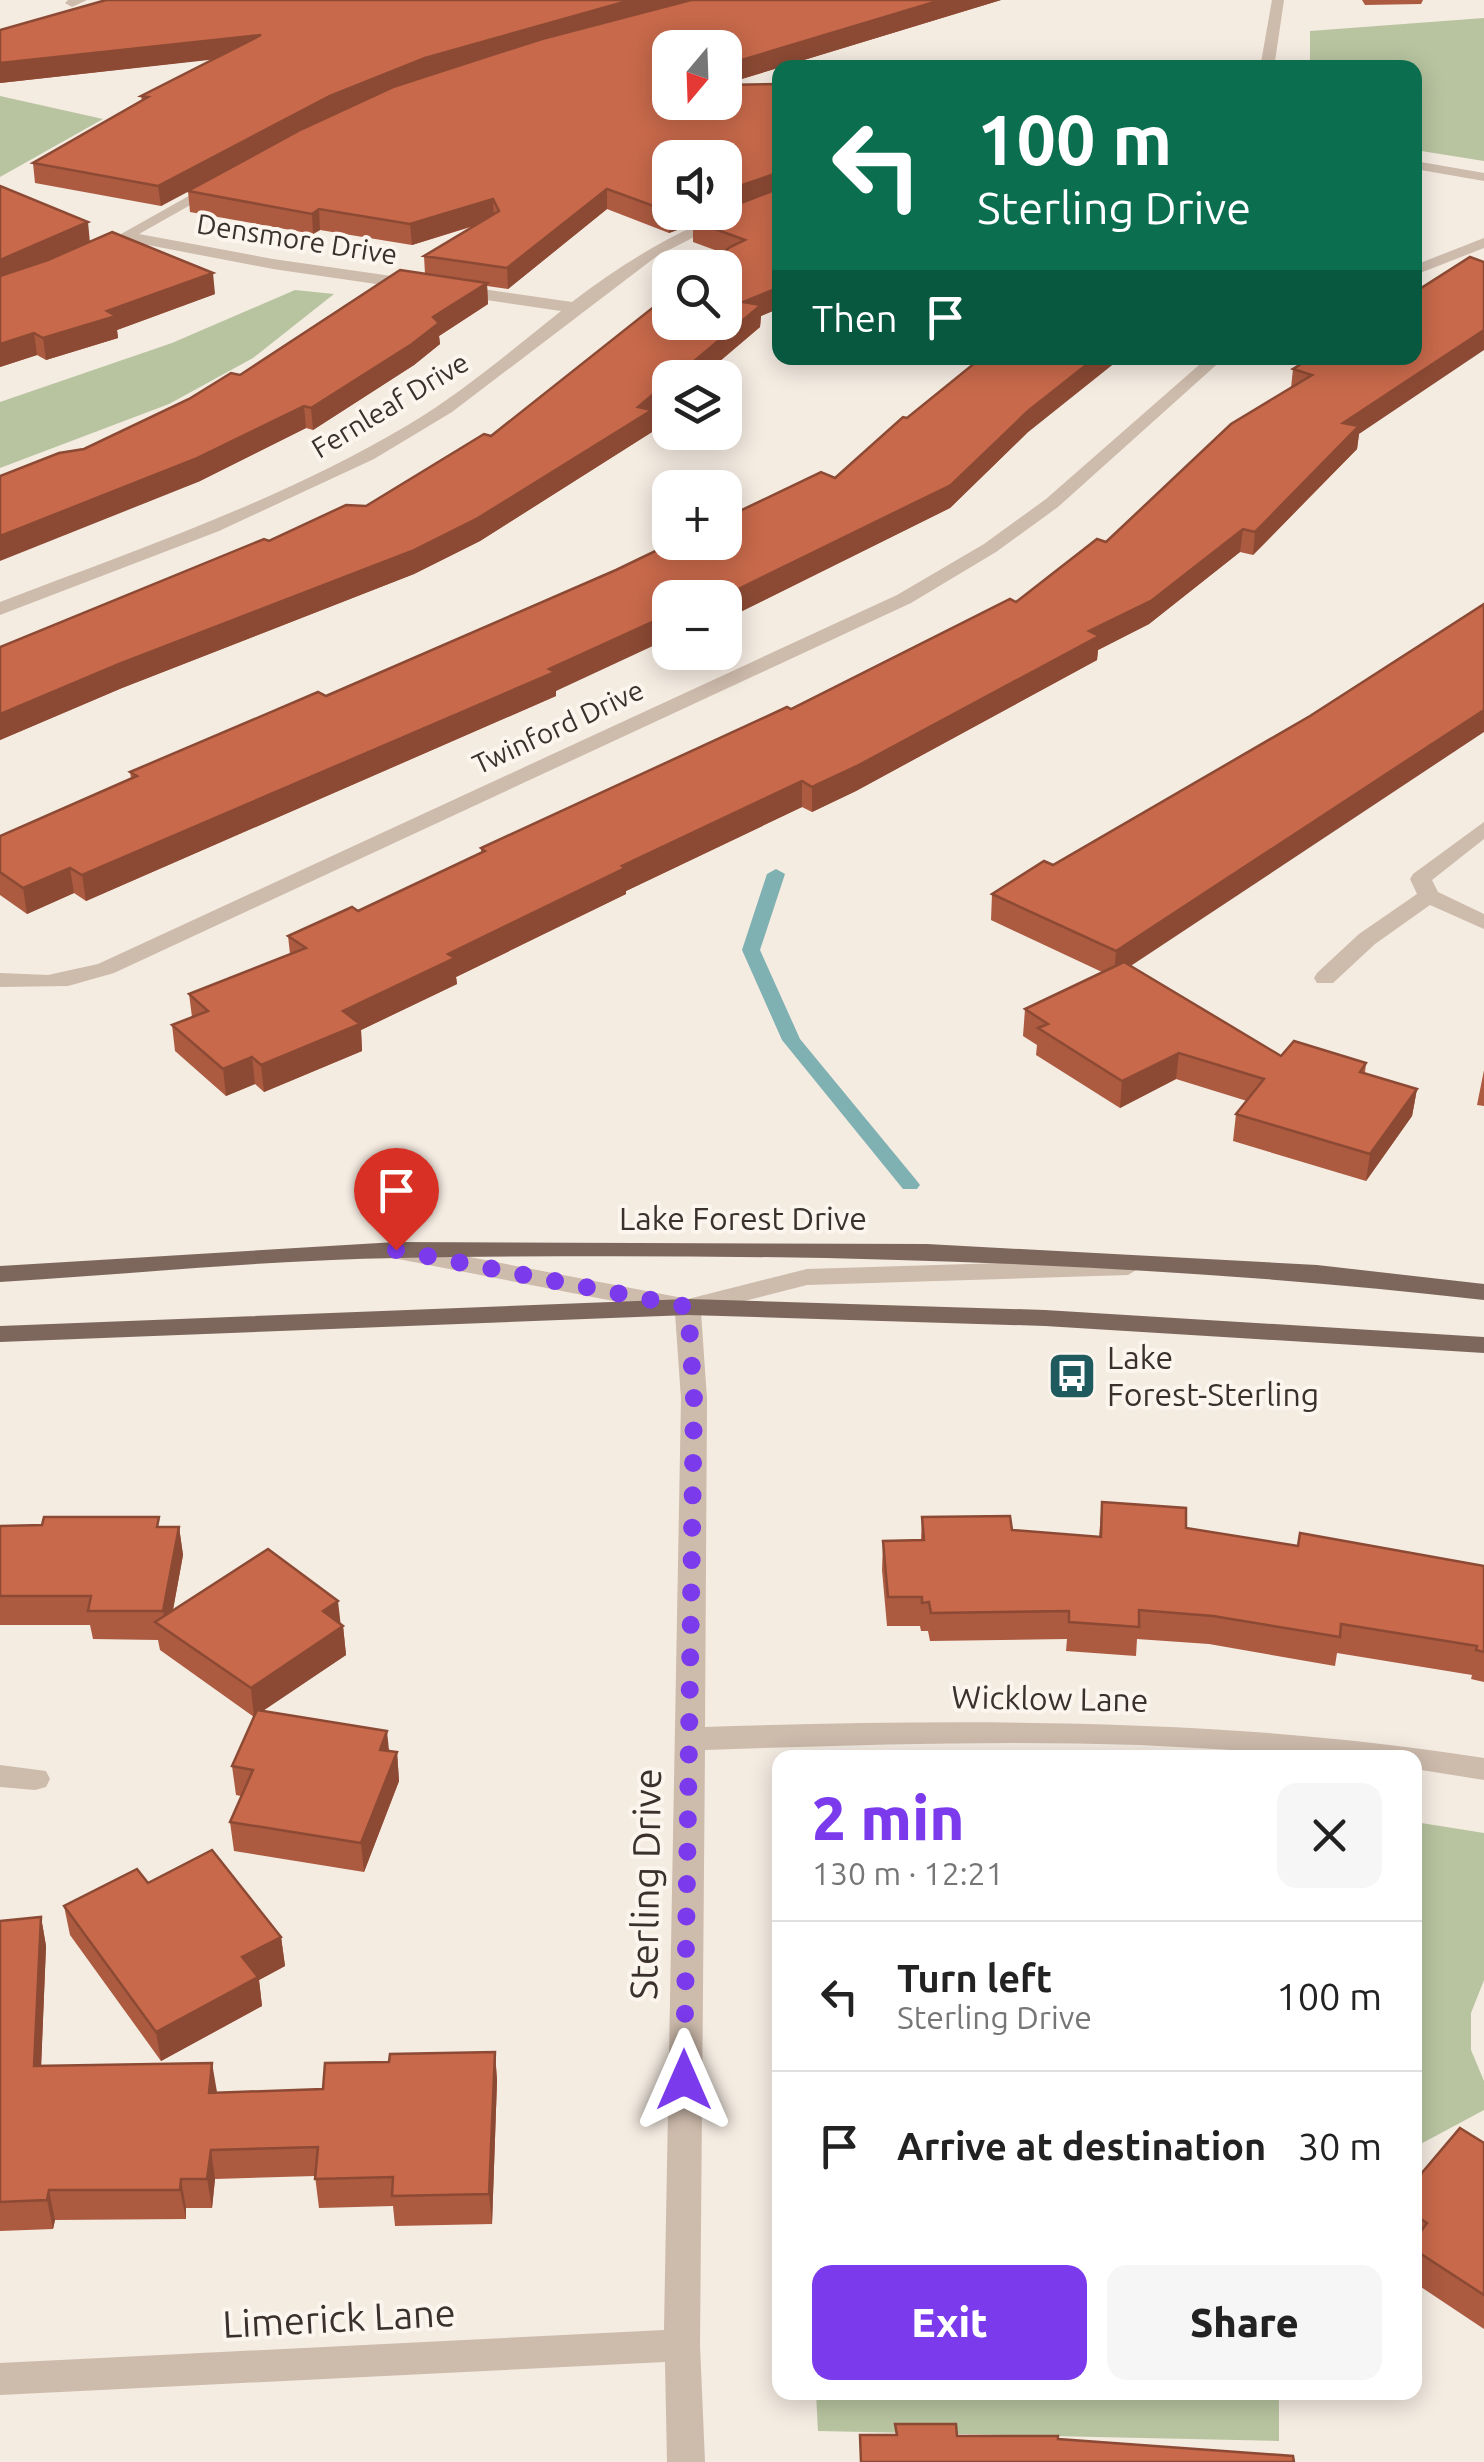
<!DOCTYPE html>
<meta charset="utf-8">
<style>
body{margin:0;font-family:Ubuntu,sans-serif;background:#f6f6f6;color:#222;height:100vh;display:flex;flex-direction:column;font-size:38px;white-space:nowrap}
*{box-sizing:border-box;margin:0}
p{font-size:32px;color:#767676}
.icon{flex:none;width:55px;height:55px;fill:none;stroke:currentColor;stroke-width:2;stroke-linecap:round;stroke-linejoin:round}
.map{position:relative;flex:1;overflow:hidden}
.details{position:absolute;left:772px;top:1750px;width:650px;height:650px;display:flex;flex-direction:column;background:#fff;border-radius:20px;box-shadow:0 5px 25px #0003}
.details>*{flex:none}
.top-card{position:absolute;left:772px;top:60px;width:650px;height:305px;border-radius:20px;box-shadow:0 5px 25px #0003;background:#0b6e4f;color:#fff;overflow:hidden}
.needle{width:65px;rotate:199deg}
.fabs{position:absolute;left:652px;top:30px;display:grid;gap:20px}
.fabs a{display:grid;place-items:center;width:90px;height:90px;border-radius:20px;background:#fff;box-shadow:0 5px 25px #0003;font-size:50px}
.pin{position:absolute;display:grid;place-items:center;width:85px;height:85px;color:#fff;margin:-102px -42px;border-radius:50% 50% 50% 0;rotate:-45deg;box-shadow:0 0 10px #0007}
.pin .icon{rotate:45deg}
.me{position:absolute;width:110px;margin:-55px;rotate:0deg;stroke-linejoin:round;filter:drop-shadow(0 0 8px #0008)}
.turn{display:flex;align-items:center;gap:35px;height:210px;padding:0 40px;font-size:45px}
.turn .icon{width:130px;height:130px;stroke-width:2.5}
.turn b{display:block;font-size:70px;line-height:85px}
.then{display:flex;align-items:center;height:95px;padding:0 40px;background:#0003;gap:20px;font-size:38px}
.round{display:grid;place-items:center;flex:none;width:105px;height:105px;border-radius:20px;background:#f6f6f6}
.summary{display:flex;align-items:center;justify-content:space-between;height:170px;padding:0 40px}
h1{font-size:60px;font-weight:800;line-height:75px;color:#7c3aed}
.action{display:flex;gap:20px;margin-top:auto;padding:20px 40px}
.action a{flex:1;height:115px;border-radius:20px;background:#7c3aed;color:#fff;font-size:40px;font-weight:800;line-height:115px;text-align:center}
.action a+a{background:#f6f6f6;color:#222}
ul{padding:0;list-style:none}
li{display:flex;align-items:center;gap:30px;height:150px;padding:0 40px;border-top:2px solid #e0e0e0}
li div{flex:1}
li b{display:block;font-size:38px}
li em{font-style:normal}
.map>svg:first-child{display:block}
.green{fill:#b8c4a0}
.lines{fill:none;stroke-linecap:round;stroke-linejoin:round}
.stream{fill:#7fb0b2;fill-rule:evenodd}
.minor{fill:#cdbbac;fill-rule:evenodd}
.tertiary{fill:#cdbbac;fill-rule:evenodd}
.primary{fill:#7d675c;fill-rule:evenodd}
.wall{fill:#ac5a40}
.shaded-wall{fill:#8c4a34}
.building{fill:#c8694b;stroke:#8c4a34;stroke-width:2.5}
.route{stroke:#7c3aed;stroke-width:18;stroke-dasharray:0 32.4}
.labels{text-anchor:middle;stroke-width:8;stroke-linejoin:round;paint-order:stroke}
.far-street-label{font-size:28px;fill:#3b302b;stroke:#fbf5ee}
.street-label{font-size:32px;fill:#3b302b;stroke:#fbf5ee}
.poi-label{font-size:32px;fill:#3b302b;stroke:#fbf5ee;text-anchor:start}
.near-street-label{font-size:38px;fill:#3b302b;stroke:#fbf5ee}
</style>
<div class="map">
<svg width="1484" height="2462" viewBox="0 0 1484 2462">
<rect width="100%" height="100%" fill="#f4ebe1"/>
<g class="green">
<path d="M 1484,18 L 1484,161 L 1415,150 L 1415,68 L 1310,67 L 1310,31 Z"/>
<path d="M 0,96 L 103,119 L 0,177 Z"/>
<path d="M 295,290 L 334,294 L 253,358 L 169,404 L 0,468 L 0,402 L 172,343 Z"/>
<path d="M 1415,1822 L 1484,1833 L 1484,1980 L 1471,2013 L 1471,2050 L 1484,2081 L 1484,2110 L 1415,2147 Z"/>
<path d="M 816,2393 L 1279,2393 L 1279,2441 L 818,2431 Z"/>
</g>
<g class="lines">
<path class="stream" d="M 776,869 L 785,874 L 760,950 L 800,1039 L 917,1181 L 920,1185 L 917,1189 L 903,1189 L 782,1040 L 742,950 L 767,874 Z"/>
<g class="minor">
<path d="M 68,0 L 87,0 L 72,7 L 65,3 Z"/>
<path d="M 219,179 L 224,180 L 224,186 L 139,234 L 273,259 L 572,302 C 636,253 701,216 780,195 L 780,204 L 710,229 L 657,256 L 452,412 L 374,459 L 219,531 L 0,615 L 0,602 C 138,549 280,501 408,425 C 463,392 512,350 561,311 L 273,269 L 127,241 L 102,255 L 89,252 Z"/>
<path d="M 1484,238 L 1484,248 L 1415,275 L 1415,265 Z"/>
<path d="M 1207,358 L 1224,358 L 1058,507 L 996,552 L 911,603 L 114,973 L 68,986 L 0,987 L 0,973 L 48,975 L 98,964 L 897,595 L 984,544 L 1046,499 Z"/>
<path d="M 1484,822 L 1484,839 L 1432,880 L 1438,892 L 1484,914 L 1484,929 L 1430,905 L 1375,944 L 1333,983 L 1317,983 L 1314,978 L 1317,973 L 1359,934 L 1417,894 L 1410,879 L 1413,874 Z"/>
<path d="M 402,1244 L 688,1299 L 807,1269 L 1128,1259 L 1141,1267 L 1128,1275 L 807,1285 L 701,1312 L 707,1399 L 705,1727 C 966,1719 1225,1717 1484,1758 L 1484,1780 L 1415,1769 L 1415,1758 C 1323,1758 1232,1749 1140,1745 C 995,1740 850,1745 705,1750 L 700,2345 L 705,2462 L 667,2462 L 665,2362 L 0,2395 L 0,2363 L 664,2330 L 681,1399 L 675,1313 L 393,1258 L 389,1252 Z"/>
<path d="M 0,1765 L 46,1771 L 50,1779 L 46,1787 L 35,1790 L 0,1787 Z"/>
</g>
<g class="tertiary">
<path d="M 1272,0 L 1284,0 L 1274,68 L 1260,68 Z"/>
<path d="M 1415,161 L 1484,173 L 1484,181 L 1415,169 Z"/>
</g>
<g class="primary">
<path d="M 396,1242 L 927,1244 L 1317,1265 L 1484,1284 L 1484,1300 C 1125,1259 761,1252 399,1258 C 266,1260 133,1274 0,1282 L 0,1266 Z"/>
<path d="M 688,1299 L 1045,1310 L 1484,1337 L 1484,1353 L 1045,1326 L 688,1315 L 0,1342 L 0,1326 Z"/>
</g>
</g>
<g class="wall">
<path d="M 106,0 L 1001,0 L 725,84 L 725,48 L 670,102 L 780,84 L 780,308 L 761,316 L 760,327 L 700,378 L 670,378 L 652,418 L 652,432 L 480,541 L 414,574 L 122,688 L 0,740 L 0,647 L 269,541 L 366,506 L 491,436 L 723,253 L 693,242 L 693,224 L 669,233 L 607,209 L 508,289 L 487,286 L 488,304 L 439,336 L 440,344 L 414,365 L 313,430 L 306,428 L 198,482 L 84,449 L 240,375 L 425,274 L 424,256 L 474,226 L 412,245 L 320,230 L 313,234 L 190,212 L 188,191 L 161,206 L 35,183 L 33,163 L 142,101 L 141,96 L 213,59 L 0,83 L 0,30 Z"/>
<path d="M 1362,0 L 1423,0 L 1421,4 L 1365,5 Z"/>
<path d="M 0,186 L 90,241 L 215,294 L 117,330 L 118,338 L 46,360 L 37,355 L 0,367 Z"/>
<path d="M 1311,358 L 1359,434 L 1357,449 L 1253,555 L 1240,552 L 1149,624 L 1098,650 L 1097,660 L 856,791 L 812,812 L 802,807 L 626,891 L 626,894 L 456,977 L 457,984 L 361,1030 L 362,1051 L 264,1092 L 255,1084 L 226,1096 L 175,1051 L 172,1025 L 192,1017 L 189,994 L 290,954 L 288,936 L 358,911 L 481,854 L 481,848 L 791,709 L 1016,602 L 1106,542 L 1291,388 L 1293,369 Z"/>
<path d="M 1027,433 L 950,508 L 726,619 L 725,598 L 670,598 L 556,691 L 556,696 L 86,901 L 74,893 L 27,914 L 0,895 L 0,836 L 131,778 L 130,772 L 326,696 L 835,478 Z"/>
<path d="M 1044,861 L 1131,966 L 1281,1056 L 1366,1063 L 1365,1073 L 1417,1089 L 1412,1116 L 1366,1181 L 1233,1141 L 1236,1114 L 1247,1101 L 1176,1079 L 1120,1108 L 1036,1055 L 1037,1045 L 1023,1036 L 1025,1009 L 1102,972 L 991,920 L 992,894 Z"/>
<path d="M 1484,1070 L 1484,1106 L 1477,1105 Z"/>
<path d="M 1102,1502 L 1186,1528 L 1298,1546 L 1484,1566 L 1484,1682 L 1471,1679 L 1472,1675 L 1337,1653 L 1335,1666 L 1209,1644 L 1137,1639 L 1136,1656 L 1066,1651 L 1067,1639 L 930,1641 L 928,1631 L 921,1631 L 920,1626 L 887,1626 L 882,1570 L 883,1541 L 921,1540 L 922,1517 L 1012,1530 L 1099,1537 Z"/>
<path d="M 0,1526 L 179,1527 L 183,1555 L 173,1610 L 340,1624 L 343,1626 L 346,1655 L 262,1711 L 397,1752 L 399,1781 L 364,1872 L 234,1851 L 230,1822 L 241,1796 L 236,1795 L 232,1766 L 254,1717 L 160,1650 L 158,1640 L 93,1639 L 90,1625 L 0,1625 Z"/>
<path d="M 148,1883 L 281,1937 L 285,1966 L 259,1980 L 262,2006 L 161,2061 L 70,1935 L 64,1906 Z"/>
<path d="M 41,1917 L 46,1946 L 41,2066 L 217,2093 L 323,2089 L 389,2062 L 495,2052 L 497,2081 L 492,2224 L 395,2226 L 393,2206 L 319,2208 L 315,2176 L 215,2179 L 212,2208 L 186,2208 L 186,2219 L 55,2220 L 53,2229 L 0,2231 L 0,1921 Z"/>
<path d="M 1484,2143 L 1484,2329 L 1415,2283 L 1415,2181 Z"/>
</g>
<g class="shaded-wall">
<path d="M 631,0 L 709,0 L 332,116 L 161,206 L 158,186 L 330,96 L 425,58 Z"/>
<path d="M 941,0 L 1001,0 L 725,84 L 725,65 Z"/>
<path d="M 261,35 L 263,54 L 0,83 L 0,63 Z"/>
<path d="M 779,171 L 779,192 L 725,212 L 725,191 Z"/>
<path d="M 607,189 L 607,209 L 508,289 L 507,268 Z"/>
<path d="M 493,199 L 494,219 L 412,245 L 410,224 Z"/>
<path d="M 319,209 L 320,230 L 313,234 L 312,214 Z"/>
<path d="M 669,212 L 723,212 L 693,221 L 693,224 L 669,233 Z"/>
<path d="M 88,222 L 90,243 L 0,282 L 0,260 Z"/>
<path d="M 213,273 L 215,294 L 117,330 L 118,338 L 46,360 L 43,338 L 107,311 Z"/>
<path d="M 487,283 L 488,304 L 439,336 L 440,344 L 414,365 L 313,430 L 311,408 L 433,317 Z"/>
<path d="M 780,287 L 780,308 L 761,316 L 760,327 L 700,378 L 674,378 L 743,302 Z"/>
<path d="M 1484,330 L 1484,350 L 1359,434 L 1357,449 L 1253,555 L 1255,532 L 1343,423 Z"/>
<path d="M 34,333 L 37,355 L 0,367 L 0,344 Z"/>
<path d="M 1095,358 L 1121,358 L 1027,433 L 950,508 L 726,619 L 726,595 L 1028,411 Z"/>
<path d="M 670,380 L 670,403 L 652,418 L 652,432 L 480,541 L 414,574 L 122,688 L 0,740 L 0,714 L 638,407 Z"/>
<path d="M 304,406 L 306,428 L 198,482 L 0,561 L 0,536 Z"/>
<path d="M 1243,529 L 1240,552 L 1149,624 L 1098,650 L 1097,660 L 856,791 L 812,812 L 812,787 L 1089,631 Z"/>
<path d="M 670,614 L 670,638 L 556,691 L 556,696 L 86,901 L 82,875 Z"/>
<path d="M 1484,710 L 1484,732 L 1114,977 L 1116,951 Z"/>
<path d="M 802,781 L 802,807 L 626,891 L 626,894 L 456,977 L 457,984 L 361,1030 L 362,1051 L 264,1092 L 261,1065 L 343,1011 L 448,954 L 622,866 Z"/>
<path d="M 70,868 L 74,893 L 27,914 L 23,888 Z"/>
<path d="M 1179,1053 L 1176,1079 L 1120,1108 L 1122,1081 Z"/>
<path d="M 252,1057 L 255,1084 L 226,1096 L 223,1069 Z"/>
<path d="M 1417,1089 L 1412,1116 L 1366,1181 L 1370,1154 Z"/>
<path d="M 179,1527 L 183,1555 L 169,1631 L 166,1629 L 163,1611 Z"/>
<path d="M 338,1601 L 341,1627 L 343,1626 L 346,1655 L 254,1717 L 251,1688 L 323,1611 Z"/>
<path d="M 387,1731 L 390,1760 L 380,1750 Z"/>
<path d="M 397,1752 L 399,1781 L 364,1872 L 361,1843 Z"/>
<path d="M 41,1917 L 46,1946 L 40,2095 L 34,2066 Z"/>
<path d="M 281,1937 L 285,1966 L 259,1980 L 262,2006 L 161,2061 L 156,2032 L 242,1957 Z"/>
<path d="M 495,2052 L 497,2081 L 492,2224 L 489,2194 Z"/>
<path d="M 212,2063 L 217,2092 L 209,2093 Z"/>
<path d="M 211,2150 L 215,2179 L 212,2208 L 207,2179 Z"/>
<path d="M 181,2179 L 186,2208 L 186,2219 L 180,2190 Z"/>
<path d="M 49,2190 L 55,2220 L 53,2229 L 47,2200 Z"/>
</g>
<g class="building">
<path d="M 106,0 L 631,0 L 425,58 L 330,96 L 158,186 L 33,163 L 148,97 L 141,96 L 261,35 L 0,63 L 0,30 Z"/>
<path d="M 691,0 L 941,0 L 725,65 L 725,48 L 670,48 L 670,102 L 725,102 L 725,85 L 780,84 L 780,172 L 725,191 L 725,158 L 670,158 L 670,212 L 607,189 L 507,268 L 424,256 L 499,211 L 493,199 L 410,224 L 319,209 L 312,214 L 188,191 L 302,129 L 393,87 L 542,39 Z"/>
<path d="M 0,186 L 88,222 L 0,260 Z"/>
<path d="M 780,188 L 780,287 L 743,302 L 761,305 L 674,378 L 670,378 L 670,380 L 638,407 L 652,410 L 478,518 L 412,551 L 119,664 L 0,714 L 0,647 L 264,539 L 269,541 L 346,505 L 366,506 L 484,434 L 491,436 L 670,294 L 670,322 L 725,322 L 725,268 L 704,268 L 730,247 L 745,240 L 693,221 L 715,212 L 725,212 L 725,209 Z"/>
<path d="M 112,232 L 213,273 L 107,311 L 116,316 L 43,338 L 34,333 L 0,344 L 0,276 L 48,260 Z"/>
<path d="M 1470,257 L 1484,262 L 1484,330 L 1343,423 L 1359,426 L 1255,532 L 1243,529 L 1151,601 L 1089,631 L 1099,636 L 857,766 L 812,787 L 802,781 L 622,866 L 625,868 L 448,954 L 455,958 L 343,1011 L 360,1024 L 261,1065 L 252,1057 L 223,1069 L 172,1025 L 208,1011 L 189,994 L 306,948 L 288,936 L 352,907 L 358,911 L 485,851 L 481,848 L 787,707 L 791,709 L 1010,599 L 1016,602 L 1097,539 L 1106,542 L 1231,424 L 1312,375 L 1293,369 L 1311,358 L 1415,358 L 1415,292 Z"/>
<path d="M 400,270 L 487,283 L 433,317 L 439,323 L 412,344 L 311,408 L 304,406 L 195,459 L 0,536 L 0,476 L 59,453 L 84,449 L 189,399 L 231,373 L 240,375 Z"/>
<path d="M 981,358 L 1095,358 L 1028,411 L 951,485 L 726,595 L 718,592 L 707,598 L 670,598 L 670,614 L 549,669 L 555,672 L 82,875 L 70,868 L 23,888 L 0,872 L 0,836 L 137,776 L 130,772 L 318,692 L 326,696 L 616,570 L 674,542 L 725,542 L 725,518 L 821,472 L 835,478 L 903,417 L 907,418 Z"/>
<path d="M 1484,604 L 1484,710 L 1116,951 L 992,894 L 1044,861 L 1053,865 L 1310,716 Z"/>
<path d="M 1124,962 L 1281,1056 L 1294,1041 L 1366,1063 L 1360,1072 L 1417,1089 L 1370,1154 L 1236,1114 L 1264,1079 L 1179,1053 L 1122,1081 L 1038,1028 L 1048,1024 L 1025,1009 Z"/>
<path d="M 1102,1502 L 1186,1508 L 1186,1528 L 1298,1546 L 1300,1533 L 1484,1566 L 1484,1652 L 1476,1650 L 1477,1646 L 1341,1624 L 1340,1637 L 1213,1616 L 1139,1610 L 1139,1627 L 1069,1622 L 1069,1611 L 931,1613 L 929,1602 L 922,1603 L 922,1597 L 888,1597 L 883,1541 L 924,1540 L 922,1517 L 1010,1516 L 1012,1530 L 1101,1537 Z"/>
<path d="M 44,1517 L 159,1517 L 157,1527 L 179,1527 L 163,1611 L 88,1611 L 91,1596 L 0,1596 L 0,1526 L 42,1525 Z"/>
<path d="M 268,1549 L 338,1601 L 323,1611 L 343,1626 L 251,1688 L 155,1622 Z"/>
<path d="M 257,1710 L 387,1731 L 380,1750 L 397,1752 L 361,1843 L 230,1822 L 253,1770 L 232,1766 Z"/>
<path d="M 212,1850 L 281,1937 L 242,1957 L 258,1977 L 156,2032 L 64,1906 L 137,1869 L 148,1883 Z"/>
<path d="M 41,1917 L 34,2066 L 212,2063 L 209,2093 L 323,2089 L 325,2063 L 389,2062 L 390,2054 L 495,2052 L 489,2194 L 392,2196 L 393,2177 L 315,2179 L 318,2147 L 211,2150 L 207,2179 L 181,2179 L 180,2190 L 49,2190 L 47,2200 L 0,2202 L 0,1921 Z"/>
<path d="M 1460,2128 L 1484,2143 L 1484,2295 L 1415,2250 L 1415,2239 L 1427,2223 L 1415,2215 L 1415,2181 Z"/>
<path d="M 895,2424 L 956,2424 L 957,2436 L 1058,2436 L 1058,2439 L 1293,2456 L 1294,2462 L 861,2462 L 860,2435 L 897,2435 Z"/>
</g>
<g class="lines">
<path class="route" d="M 396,1250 L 688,1307 L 694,1399 L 684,2080"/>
</g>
<defs>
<g id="bus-square" transform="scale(2.5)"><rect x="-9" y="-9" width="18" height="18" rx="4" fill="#1f5a5e" stroke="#fbf5ee"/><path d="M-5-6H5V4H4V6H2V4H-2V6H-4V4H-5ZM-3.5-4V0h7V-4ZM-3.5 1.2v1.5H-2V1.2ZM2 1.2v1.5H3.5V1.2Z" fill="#fff"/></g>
</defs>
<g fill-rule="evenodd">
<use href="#bus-square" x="1072" y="1376"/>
</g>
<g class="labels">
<g class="far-street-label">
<text transform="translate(297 239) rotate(9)" y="10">Densmore Drive</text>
<text transform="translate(390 405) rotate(-31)" y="10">Fernleaf Drive</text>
<text transform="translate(558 727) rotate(-25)" y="10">Twinford Drive</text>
</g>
<g class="street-label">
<text x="743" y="1230">Lake Forest Drive</text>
<text transform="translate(1050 1699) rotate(1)" y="11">Wicklow Lane</text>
</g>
<g class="poi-label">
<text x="1107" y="1369">Lake<tspan x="1107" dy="37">Forest-Sterling</tspan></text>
</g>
<g class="near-street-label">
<text transform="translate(646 1884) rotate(-89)" y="13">Sterling Drive</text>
<text transform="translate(339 2319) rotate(-3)" y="13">Limerick Lane</text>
</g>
</g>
</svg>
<div class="fabs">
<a><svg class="needle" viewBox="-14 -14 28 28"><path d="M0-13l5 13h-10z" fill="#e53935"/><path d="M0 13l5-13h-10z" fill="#767676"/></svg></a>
<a><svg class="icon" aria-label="sound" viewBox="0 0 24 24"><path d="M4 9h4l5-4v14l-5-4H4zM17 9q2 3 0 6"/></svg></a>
<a><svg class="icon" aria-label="search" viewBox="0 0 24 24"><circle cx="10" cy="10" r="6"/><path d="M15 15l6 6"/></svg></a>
<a><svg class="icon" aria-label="layers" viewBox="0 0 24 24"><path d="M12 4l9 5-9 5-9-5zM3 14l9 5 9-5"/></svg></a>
<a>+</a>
<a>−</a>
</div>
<div class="pin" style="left:396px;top:1250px;background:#d93025"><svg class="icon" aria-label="arrive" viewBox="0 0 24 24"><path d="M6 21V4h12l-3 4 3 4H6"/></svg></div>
<svg class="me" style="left:684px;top:2080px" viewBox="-20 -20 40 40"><path d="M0-17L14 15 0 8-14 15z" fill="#7c3aed" stroke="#fff" stroke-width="4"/></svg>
<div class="top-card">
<div class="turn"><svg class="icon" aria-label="left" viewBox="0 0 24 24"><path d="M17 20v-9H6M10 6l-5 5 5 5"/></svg><div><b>100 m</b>Sterling Drive</div></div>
<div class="then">Then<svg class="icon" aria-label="arrive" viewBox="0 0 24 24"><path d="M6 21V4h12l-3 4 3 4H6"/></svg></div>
</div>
<section class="details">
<div class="summary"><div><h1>2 min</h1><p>130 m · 12:21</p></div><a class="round"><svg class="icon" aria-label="close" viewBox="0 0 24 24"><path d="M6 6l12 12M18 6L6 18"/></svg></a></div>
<ul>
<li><svg class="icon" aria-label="left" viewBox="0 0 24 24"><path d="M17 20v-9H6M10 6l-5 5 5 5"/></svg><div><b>Turn left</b><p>Sterling Drive</p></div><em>100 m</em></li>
<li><svg class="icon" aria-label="arrive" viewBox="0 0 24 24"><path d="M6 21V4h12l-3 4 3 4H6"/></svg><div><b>Arrive at destination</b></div><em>30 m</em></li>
</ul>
<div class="action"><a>Exit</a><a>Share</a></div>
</section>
</div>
